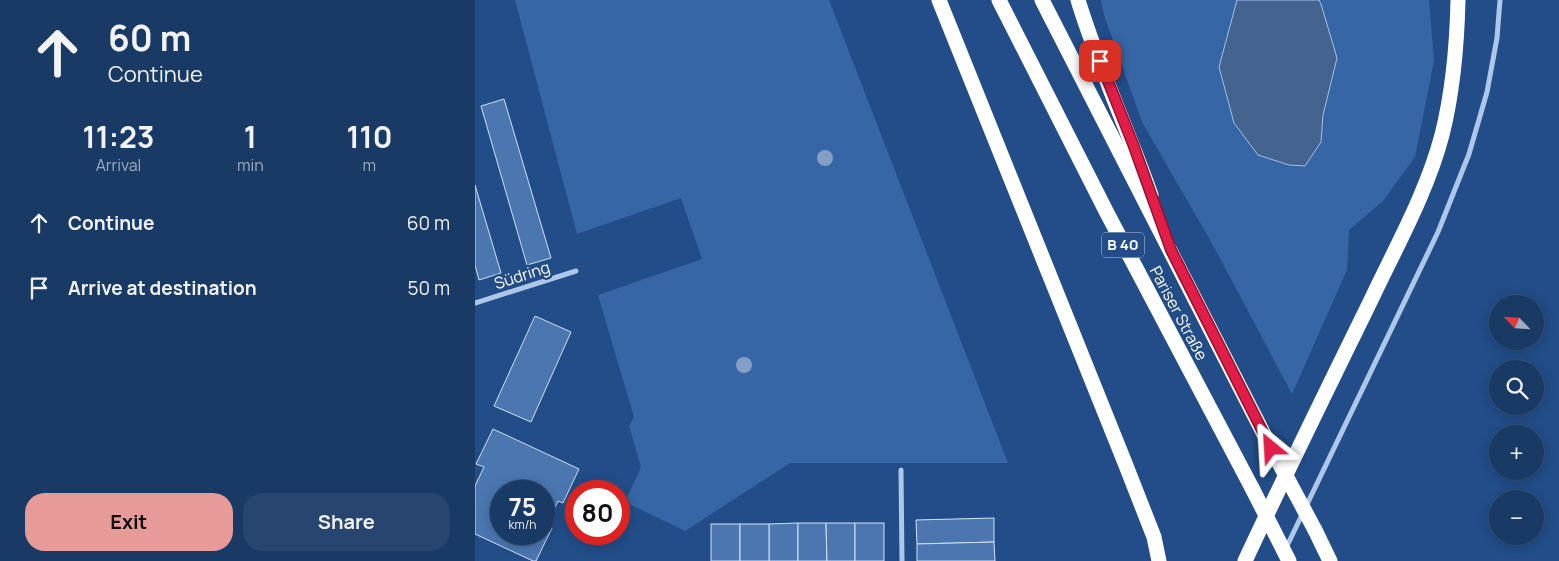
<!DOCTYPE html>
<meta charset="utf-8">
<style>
body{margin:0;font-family:Manrope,sans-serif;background:#27456f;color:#f1f3f6;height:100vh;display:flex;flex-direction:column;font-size:19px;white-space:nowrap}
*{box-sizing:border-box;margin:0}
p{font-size:16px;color:#9fadbf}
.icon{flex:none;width:28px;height:28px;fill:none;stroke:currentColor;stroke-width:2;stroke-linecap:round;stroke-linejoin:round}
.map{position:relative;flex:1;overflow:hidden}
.sheet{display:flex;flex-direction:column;background:#1a3a66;width:475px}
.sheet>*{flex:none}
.top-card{background:#1a3a66;color:#f1f3f6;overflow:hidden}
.needle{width:32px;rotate:295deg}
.controls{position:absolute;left:1014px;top:295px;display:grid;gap:10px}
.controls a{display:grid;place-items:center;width:55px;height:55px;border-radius:50%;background:#1a3a66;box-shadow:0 2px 12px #0003,0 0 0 1px #38547a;font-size:25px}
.speed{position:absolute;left:15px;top:480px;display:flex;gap:10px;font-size:25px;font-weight:700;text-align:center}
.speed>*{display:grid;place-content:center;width:65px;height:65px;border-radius:50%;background:#1a3a66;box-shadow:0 2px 12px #0003,0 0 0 1px #38547a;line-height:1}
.speed small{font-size:12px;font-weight:400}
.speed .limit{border:8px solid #d22;background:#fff;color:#111}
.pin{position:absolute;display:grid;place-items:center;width:42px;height:42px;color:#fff;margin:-21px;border-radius:10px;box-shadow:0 2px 8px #0006}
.me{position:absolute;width:55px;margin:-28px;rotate:333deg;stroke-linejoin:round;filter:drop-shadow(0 0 4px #0008)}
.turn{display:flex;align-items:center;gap:18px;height:105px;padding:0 25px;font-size:22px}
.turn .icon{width:65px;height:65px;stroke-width:2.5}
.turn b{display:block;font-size:35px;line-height:42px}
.eta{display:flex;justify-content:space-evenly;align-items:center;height:85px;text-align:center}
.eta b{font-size:30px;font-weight:700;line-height:35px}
.cta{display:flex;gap:10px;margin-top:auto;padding:10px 25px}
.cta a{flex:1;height:58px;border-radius:20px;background:#e69b98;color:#111;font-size:20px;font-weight:700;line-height:58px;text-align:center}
.cta a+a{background:#27456f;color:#f1f3f6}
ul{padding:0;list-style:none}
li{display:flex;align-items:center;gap:15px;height:65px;padding:0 25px}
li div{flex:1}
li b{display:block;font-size:19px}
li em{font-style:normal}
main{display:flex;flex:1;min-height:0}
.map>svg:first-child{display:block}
.green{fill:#3666a5}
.water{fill:#44638e;stroke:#a1c2eb}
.building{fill:#4b76b0;stroke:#d2e2f7;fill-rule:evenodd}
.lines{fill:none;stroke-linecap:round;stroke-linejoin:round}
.street{stroke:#adc7ea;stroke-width:5}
.highway{stroke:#fff;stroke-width:15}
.highway-bridge{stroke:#fff;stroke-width:15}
.tree{fill:#839fc5}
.route-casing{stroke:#92132f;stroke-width:12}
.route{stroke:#e11d48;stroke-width:9}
.labels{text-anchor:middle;stroke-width:5;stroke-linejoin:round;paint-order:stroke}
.shield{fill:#224d88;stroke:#bdcadb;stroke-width:1}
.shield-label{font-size:15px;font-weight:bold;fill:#fff}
.street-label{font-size:16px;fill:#fff;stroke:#224d88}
</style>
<main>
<section class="sheet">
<div class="top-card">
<div class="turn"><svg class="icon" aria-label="ahead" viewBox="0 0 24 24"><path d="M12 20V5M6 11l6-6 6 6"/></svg><div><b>60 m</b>Continue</div></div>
</div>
<div class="eta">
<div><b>11:23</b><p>Arrival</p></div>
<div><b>1</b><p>min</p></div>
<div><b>110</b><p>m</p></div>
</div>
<ul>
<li><svg class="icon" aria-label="ahead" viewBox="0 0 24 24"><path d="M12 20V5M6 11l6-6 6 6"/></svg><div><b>Continue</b></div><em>60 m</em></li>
<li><svg class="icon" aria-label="arrive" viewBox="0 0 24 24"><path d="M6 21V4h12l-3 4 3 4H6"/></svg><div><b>Arrive at destination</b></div><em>50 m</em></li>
</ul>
<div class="cta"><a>Exit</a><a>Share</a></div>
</section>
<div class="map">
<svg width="1084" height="561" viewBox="0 0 1084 561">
<rect width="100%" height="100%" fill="#224d88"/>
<g class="green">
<path d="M 40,0 L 354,0 L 533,463 L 315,463 L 210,531 L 150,502 L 166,467 L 154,426 L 159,417 L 123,295 L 227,259 L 206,198 L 102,234 Z"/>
<path d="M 626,0 L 954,0 L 959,61 L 940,157 L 908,201 L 874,230 L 872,270 L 817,394 L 739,247 L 667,122 L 629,15 Z"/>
</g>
<path class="water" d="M 762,0 L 844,0 L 846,4 L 862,58 L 848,115 L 846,142 L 830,166 L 814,165 L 783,155 L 759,123 L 744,67 Z"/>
<g class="building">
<path d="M 29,99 L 76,258 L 52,265 L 6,106 Z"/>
<path d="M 0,185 L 26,273 L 4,280 L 0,265 Z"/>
<path d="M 60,316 L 96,332 L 56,422 L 19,406 Z"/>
<path d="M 18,429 L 104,469 L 88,503 L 83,501 L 71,526 L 77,528 L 61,561 L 58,561 L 0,534 L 0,486 L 9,467 L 1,464 ZM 26,491 L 69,491 L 69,534 L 26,534 Z"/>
<path d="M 519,518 L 519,542 L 442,544 L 441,520 Z"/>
<path d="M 323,523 L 323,561 L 294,561 L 294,524 Z"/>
<path d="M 323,523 L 351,523 L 352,561 L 323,561 Z"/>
<path d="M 351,523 L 380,523 L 380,561 L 352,561 Z"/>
<rect x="380" y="523" width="29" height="38"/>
<rect x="236" y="524" width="29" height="37"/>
<rect x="265" y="524" width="29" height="37"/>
<path d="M 519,542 L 520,561 L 442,561 L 442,544 Z"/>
</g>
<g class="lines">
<g class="street">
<path d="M 0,303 L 101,271"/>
<path d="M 426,470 L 427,561"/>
<path d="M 811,548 L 963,232 L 994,154 L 1012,92 L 1022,38 L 1025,0"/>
</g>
<g class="highway">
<path d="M 464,0 L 650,463 L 679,537 L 684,561"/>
<path d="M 524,0 L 632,213 L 777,488"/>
<path d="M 567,0 L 796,448"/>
<path d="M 603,0 C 623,66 653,130 676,195"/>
<path d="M 840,530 L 855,561"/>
<path d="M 770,561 C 811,473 854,386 897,298 C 922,245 952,192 967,135 C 978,91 982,46 983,0"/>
</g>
<g class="highway-bridge">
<path d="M 796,448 L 840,530"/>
<path d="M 777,488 L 814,561"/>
</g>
</g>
<g class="tree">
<circle cx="350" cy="158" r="8"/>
<circle cx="269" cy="365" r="8"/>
</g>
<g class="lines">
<g class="route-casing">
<path id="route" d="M 625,61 L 658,144 L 696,250 L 796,448"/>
</g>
<use href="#route" class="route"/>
</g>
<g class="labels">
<rect class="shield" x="627" y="232.5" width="42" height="25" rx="4"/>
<g class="shield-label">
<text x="648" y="250">B 40</text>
</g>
<g class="street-label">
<text transform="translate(47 275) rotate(-18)" y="6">Südring</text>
<text transform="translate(704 313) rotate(62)" y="6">Pariser Straße</text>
</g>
</g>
</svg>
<div class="controls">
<a><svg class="needle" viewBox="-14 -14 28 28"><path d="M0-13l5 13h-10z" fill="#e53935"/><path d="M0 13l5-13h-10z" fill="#9fadbf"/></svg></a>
<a><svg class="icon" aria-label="search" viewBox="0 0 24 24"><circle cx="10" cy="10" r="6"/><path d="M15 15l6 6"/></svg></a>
<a>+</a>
<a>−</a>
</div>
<div class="speed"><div>75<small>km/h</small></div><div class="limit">80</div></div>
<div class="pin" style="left:625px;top:61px;background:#d93025"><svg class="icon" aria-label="arrive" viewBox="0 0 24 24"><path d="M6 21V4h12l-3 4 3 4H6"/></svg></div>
<svg class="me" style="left:796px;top:448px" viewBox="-20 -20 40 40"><path d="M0-17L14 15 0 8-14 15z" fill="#e11d48" stroke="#fff" stroke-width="4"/></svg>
</div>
</main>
